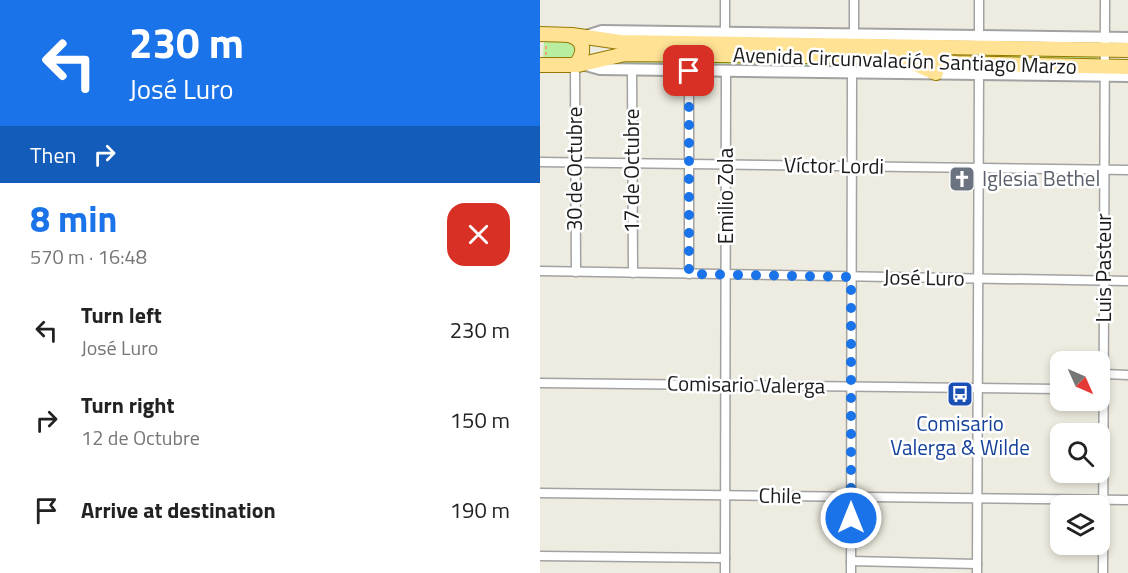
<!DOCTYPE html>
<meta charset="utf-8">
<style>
body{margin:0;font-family:"Titillium Web",sans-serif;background:#f6f6f6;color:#222;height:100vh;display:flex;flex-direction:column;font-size:22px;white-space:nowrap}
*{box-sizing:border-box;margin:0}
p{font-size:20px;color:#767676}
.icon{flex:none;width:33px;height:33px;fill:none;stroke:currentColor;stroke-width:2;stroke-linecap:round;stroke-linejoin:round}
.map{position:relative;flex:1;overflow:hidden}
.drawer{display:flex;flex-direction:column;background:#fff;width:540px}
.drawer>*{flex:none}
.hud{background:#1a73e8;color:#fff;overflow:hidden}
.needle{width:39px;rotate:135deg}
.fabs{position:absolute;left:510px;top:351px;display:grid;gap:12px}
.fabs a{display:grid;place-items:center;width:60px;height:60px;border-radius:12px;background:#fff;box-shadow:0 3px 9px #0003;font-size:30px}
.pin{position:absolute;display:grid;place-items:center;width:51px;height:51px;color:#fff;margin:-26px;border-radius:12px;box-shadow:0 3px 9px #0006}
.me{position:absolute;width:66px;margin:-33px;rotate:0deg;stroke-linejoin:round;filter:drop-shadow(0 0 4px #0008)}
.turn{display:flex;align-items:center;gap:21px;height:126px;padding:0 30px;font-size:27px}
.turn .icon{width:78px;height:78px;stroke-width:2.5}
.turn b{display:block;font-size:42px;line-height:51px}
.then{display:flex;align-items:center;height:57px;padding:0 30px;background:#0003;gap:12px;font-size:22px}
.round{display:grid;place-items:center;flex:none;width:63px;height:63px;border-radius:18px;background:#f6f6f6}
.headline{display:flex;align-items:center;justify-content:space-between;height:102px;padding:0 30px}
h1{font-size:36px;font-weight:700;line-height:45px;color:#1a73e8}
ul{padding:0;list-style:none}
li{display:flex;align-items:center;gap:18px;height:90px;padding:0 30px}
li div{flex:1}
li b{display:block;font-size:22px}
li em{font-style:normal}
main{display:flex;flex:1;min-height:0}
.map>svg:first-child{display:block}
.grass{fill:#b9eda0}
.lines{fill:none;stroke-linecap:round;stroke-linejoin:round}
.minor-casing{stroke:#a2a2a2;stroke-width:11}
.tertiary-casing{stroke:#a2a2a2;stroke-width:14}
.primary-casing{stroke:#937a00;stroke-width:16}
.path{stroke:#ff8a60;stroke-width:1.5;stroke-dasharray:3 3;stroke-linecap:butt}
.minor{stroke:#fff;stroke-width:8}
.tertiary{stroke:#fff;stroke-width:10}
.primary{stroke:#ffe294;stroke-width:14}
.route{stroke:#1a73e8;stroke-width:10;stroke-dasharray:0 18}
.labels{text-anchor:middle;stroke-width:5;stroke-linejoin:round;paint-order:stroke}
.street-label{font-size:21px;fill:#1b1b1b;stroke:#fff}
.worship-label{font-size:21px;fill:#5b616d;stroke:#fff;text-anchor:start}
.transit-label{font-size:21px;fill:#164399;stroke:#fff}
</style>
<main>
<section class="drawer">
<div class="hud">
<div class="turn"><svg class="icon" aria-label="left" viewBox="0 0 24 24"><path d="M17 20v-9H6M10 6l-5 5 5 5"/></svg><div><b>230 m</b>José Luro</div></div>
<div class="then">Then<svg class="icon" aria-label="right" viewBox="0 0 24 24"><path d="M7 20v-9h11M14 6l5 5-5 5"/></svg></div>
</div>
<div class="headline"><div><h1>8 min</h1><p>570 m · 16:48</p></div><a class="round" style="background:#d93025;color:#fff"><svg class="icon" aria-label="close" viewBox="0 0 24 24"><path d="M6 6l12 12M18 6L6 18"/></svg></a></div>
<ul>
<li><svg class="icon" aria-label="left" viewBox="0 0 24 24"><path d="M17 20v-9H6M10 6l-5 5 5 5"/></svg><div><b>Turn left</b><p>José Luro</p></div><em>230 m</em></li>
<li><svg class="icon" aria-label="right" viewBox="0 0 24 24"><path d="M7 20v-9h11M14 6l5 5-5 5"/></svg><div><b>Turn right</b><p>12 de Octubre</p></div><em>150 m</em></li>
<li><svg class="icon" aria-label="arrive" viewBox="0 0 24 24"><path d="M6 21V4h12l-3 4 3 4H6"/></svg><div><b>Arrive at destination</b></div><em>190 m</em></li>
</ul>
</section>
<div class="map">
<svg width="588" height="573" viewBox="0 0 588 573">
<rect width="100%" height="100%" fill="#eeece0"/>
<g class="grass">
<path d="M 4,41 L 29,42 L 36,50 L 31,59 L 3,58 Z"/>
<path d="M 447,51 L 557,55 L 557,61 L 447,59 Z"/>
<path d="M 76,60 L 372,64 L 385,70 L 57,65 Z"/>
</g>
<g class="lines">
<g class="minor-casing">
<g id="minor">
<path d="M 185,33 L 185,0"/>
<path d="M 314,34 L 314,0"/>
<path d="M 439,42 L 439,0"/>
<path d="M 35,65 L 36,272"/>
<path d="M 92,70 L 93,273"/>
<path d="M 0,162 L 588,170"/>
<path d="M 0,271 L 588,281"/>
<path d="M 149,274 L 149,71"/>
<path d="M 564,374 L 588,375"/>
<path d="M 0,383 L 520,389"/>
<path d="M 0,493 L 588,500"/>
<path d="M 0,556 L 185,558"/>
<path d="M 311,561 L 437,564"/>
<path d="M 185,573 L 186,71"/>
<path d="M 311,573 L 312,73"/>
<path d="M 437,573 L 439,69"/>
<path d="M 563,573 L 565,0"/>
</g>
</g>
<g class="tertiary-casing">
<g id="tertiary">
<path d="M 43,37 L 62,31 L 588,38"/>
<path d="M 42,64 L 60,69 L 588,76"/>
</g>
</g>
<g class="primary-casing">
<g id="primary">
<path d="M 0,34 L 32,35 L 80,42 L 588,50"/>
<path d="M 29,35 C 46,40 45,54 35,65"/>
<path d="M 371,62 L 396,73"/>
<path d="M 0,65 L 38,65 L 85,54 L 376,57 L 414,63 L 588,67"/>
</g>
</g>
<path class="path" d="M 6,55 L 6,45"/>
<use href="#minor" class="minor"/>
<use href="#tertiary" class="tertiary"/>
<use href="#primary" class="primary"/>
</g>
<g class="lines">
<path class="route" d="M 149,71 L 149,274 L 311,277 L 311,518"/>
</g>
<defs>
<g id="church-square" transform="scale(1.35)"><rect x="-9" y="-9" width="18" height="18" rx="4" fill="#6b7280" stroke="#fff"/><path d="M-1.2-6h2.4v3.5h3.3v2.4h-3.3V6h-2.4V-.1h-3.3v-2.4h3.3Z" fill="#fff"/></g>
<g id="bus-square" transform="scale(1.35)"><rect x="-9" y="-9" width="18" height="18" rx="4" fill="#1a4fb4" stroke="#fff"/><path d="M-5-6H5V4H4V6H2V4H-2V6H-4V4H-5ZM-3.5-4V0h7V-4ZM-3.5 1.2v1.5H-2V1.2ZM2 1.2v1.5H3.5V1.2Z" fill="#fff"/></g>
</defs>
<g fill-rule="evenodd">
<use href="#church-square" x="422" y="179"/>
<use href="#bus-square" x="420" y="394"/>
</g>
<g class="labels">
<g class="street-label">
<text transform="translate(365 61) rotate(2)" y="7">Avenida Circunvalación Santiago Marzo</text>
<text transform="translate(294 166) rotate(1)" y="7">Víctor Lordi</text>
<text transform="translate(35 169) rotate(-90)" y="7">30 de Octubre</text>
<text transform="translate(92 171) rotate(-90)" y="7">17 de Octubre</text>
<text transform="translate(186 196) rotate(-90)" y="7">Emilio Zola</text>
<text transform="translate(564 268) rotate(-90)" y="7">Luis Pasteur</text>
<text transform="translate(384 278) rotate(1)" y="7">José Luro</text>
<text transform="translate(206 385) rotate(1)" y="7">Comisario Valerga</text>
<text transform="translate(240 496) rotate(1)" y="7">Chile</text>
</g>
<g class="worship-label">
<text x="442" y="186">Iglesia Bethel</text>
</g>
<g class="transit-label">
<text x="420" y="431">Comisario<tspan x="420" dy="24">Valerga &amp; Wilde</tspan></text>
</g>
</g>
</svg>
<div class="fabs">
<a><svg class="needle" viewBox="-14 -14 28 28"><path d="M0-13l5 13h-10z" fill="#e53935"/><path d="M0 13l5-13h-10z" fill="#767676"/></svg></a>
<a><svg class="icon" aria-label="search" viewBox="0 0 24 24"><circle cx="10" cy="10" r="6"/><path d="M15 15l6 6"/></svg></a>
<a><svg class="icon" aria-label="layers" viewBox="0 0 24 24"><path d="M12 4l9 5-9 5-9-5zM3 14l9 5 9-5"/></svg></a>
</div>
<div class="pin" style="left:149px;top:71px;background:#d93025"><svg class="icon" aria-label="arrive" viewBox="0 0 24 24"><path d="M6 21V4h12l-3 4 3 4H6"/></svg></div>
<svg class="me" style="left:311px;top:518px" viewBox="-20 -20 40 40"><circle r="17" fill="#1a73e8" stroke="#fff" stroke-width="3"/><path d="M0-11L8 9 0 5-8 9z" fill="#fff"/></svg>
</div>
</main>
